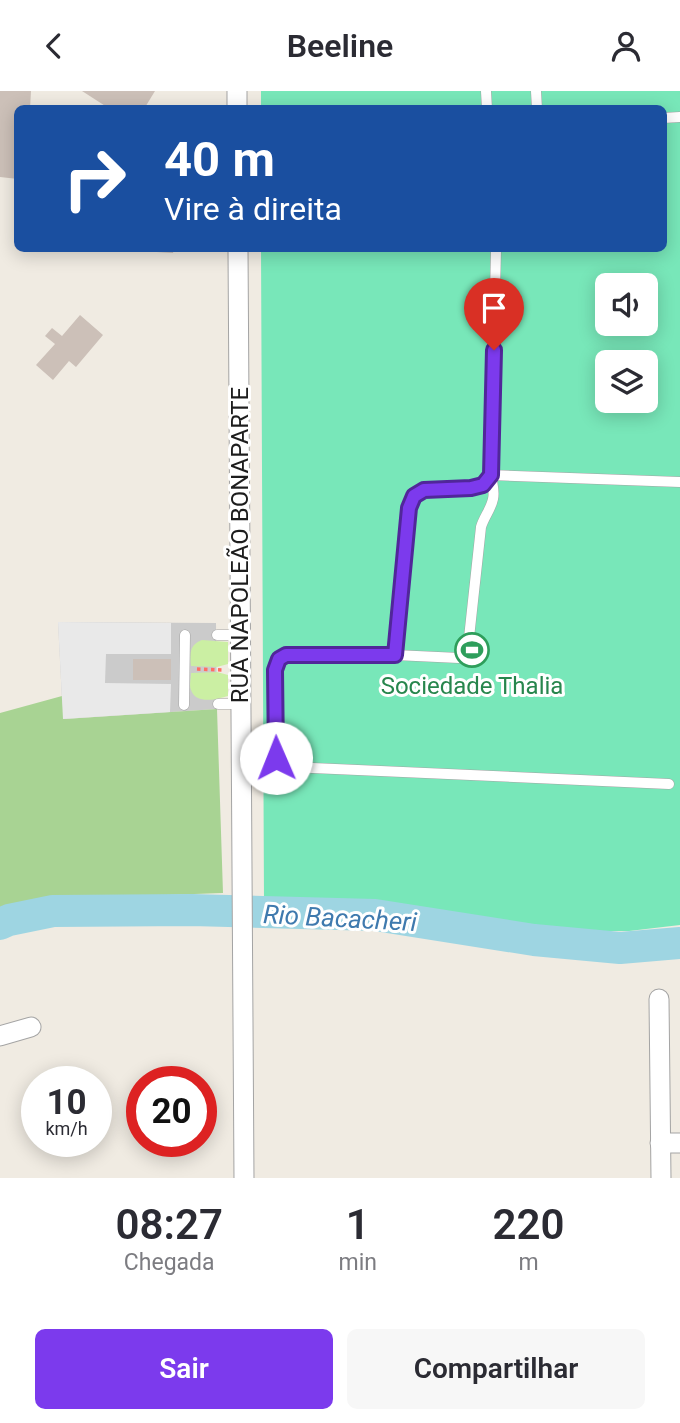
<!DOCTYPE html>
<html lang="pt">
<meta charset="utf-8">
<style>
body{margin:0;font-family:Roboto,sans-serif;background:#f7f7f7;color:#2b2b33;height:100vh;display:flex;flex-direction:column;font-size:26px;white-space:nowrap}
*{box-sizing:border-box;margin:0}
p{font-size:23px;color:#7c7c81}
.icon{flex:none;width:38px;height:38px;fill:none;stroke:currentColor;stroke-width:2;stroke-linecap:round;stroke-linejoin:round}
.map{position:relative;height:1087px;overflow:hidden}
.panel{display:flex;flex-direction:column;background:#fff;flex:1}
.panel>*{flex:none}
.guide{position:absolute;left:14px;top:14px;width:653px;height:147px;border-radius:10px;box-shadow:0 4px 18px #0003;background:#1a4fa0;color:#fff;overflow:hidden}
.controls{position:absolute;left:595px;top:182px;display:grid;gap:14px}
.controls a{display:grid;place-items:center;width:63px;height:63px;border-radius:10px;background:#fff;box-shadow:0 4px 18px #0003;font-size:35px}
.speed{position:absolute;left:21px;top:975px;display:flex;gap:14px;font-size:35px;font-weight:700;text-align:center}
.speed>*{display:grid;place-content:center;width:91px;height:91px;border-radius:50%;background:#fff;box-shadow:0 4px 18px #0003;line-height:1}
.speed small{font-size:18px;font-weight:400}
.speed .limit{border:10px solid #d22;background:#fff;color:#111}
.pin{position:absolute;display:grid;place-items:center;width:60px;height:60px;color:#fff;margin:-72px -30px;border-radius:50% 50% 50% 0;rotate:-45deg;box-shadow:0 0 7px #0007}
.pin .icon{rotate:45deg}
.me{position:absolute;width:77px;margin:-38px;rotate:359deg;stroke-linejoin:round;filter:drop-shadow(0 0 5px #0008)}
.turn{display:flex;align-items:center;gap:24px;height:147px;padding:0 35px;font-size:32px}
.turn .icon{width:91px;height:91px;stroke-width:2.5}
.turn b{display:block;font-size:49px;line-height:60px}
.eta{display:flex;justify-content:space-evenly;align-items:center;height:119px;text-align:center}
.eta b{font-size:42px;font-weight:600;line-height:49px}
.primary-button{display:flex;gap:14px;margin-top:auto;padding:14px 35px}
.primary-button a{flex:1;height:80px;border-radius:10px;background:#7c3aed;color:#fff;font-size:28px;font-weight:600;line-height:80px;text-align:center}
.primary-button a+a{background:#f7f7f7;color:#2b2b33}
header{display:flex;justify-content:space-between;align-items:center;height:91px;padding:0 35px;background:#fff;font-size:32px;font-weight:600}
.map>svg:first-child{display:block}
.religious{fill:#cbcbcb}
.grass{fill:#cbefa3}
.forest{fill:#a8d393}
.pitch{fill:#78e7b9;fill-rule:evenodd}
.parking{fill:#e9e9e9}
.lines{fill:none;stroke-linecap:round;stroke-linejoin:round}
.river{stroke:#9ed5e2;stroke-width:32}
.building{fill:#ccc0b8}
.service-casing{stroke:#a4a4a4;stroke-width:11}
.minor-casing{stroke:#a4a4a4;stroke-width:21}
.path{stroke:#ff6f64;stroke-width:3.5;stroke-dasharray:3.5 3.5;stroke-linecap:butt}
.service{stroke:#fff;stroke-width:10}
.minor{stroke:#fff;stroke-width:19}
.route-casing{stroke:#51269a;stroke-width:18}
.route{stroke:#7c3aed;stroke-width:12}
.labels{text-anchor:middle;stroke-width:6;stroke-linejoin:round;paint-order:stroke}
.street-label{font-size:24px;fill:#1d1d1d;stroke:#fff}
.leisure-label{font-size:24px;fill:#27864d;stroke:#fff}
.water-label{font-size:26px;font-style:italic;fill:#3f7aae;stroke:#fff}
</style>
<header><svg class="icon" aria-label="back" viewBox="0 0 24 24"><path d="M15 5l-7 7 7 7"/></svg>Beeline<svg class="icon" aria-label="person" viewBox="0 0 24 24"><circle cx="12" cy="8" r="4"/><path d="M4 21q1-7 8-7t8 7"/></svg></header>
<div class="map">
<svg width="680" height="1087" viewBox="0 0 680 1087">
<rect width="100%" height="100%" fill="#f0ebe2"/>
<path class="religious" d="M 58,531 L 216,532 L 217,618 L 63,628 Z"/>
<g class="grass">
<path d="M 202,549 L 228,551 L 228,573 L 217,576 L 191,575 C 190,563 189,554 202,549 Z"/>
<path d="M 217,581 L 228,584 L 228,605 C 218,608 196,614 191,599 C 189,595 191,587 191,582 Z"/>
</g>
<path class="forest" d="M 62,605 L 64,628 L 217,618 L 223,802 L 53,808 L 0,834 L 0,622 Z"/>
<path class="pitch" d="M 261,0 L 680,0 L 680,834 L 629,840 L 528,840 L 427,818 L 350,811 L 264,809 L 261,158 L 663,158 L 663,18 L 261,18 ZM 607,194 L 646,194 L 646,233 L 607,233 ZM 607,271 L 646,271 L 646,310 L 607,310 Z"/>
<path class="parking" d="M 58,531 L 171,532 L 171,563 L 106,563 L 105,592 L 171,593 L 170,621 L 63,628 Z"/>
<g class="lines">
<path class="river" d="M 0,833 L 9,829 L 53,820 L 192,819 L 375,824 L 534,849 L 620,857 L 680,852"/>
</g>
<g class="building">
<path d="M 0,0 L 31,0 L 30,18 L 18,18 L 18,88 L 0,86 Z"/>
<path d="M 82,0 L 155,0 L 144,18 L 110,18 Z"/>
<path d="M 140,158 L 174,158 L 173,162 L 140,160 Z"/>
<path d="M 80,224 L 103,244 L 76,276 L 69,270 L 53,289 L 36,274 L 55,253 L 45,245 L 52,237 L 62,245 Z"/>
<rect x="133" y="568" width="38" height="21"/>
</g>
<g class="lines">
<g class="service-casing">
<g id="service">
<path d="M 486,0 L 487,18"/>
<path d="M 536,0 L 537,18"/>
<path d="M 663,27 L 680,26"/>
<path d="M 491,384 L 483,394 L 471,397 L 424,399 L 414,405 L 409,417 L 395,564 L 459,567 L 465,565 L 468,556 L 481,436 C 484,426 491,418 493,408 C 495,400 492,392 491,384 L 496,158"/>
<path d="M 491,384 L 680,391"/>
<path d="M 217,544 L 240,544"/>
<path d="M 395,564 L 286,564 L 279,568 L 275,579 L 277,667 L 281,674 L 290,676 L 669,693"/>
<path d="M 218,613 L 241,613"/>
<path d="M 184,614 L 185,544"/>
</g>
</g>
<g class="minor-casing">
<g id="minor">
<path d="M 237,0 L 237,18"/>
<path d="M 238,158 L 244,1087"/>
<path d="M 659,908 L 661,1087"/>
<path d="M 0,945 L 31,936"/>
<path d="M 660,1052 L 680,1052"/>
</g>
</g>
<path class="path" d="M 197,578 L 224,579"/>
<use href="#service" class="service"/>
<use href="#minor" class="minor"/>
</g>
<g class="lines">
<g class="route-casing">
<path id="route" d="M 276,667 L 275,579 L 279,568 L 286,564 L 395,564 L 409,417 L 414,405 L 424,399 L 471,397 L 483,394 L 491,384 L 494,259"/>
</g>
<use href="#route" class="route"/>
</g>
<defs>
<g id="stadium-ring" transform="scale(1.75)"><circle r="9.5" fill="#fff" stroke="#2e9e5b" stroke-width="1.5"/><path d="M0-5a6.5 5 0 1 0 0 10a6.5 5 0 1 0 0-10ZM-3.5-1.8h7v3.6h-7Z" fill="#2e9e5b"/></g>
</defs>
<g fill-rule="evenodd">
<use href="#stadium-ring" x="472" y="559"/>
</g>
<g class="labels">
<g class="street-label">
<text transform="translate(240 454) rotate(-90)" y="8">RUA NAPOLEÃO BONAPARTE</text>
</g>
<g class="leisure-label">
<text x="472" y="603">Sociedade Thalia</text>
</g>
<g class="water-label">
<text transform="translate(340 827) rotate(3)" y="9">Rio Bacacheri</text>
</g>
</g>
</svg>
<div class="controls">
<a><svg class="icon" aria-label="sound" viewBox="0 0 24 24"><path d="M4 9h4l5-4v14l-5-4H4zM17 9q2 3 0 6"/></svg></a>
<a><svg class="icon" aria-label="layers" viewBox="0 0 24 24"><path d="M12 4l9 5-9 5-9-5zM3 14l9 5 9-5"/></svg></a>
</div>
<div class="speed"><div>10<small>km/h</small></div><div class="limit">20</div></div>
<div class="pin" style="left:494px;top:259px;background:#d93025"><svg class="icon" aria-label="arrive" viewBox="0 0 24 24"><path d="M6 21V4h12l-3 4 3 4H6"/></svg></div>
<svg class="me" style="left:276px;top:667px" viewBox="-20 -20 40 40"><circle r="19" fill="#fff"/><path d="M0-13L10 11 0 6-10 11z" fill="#7c3aed"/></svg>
<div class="guide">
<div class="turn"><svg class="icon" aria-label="right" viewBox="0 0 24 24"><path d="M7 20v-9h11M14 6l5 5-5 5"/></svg><div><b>40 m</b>Vire à direita</div></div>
</div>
</div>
<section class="panel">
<div class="eta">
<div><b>08:27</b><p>Chegada</p></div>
<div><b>1</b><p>min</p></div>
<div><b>220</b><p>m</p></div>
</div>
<div class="primary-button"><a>Sair</a><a>Compartilhar</a></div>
</section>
